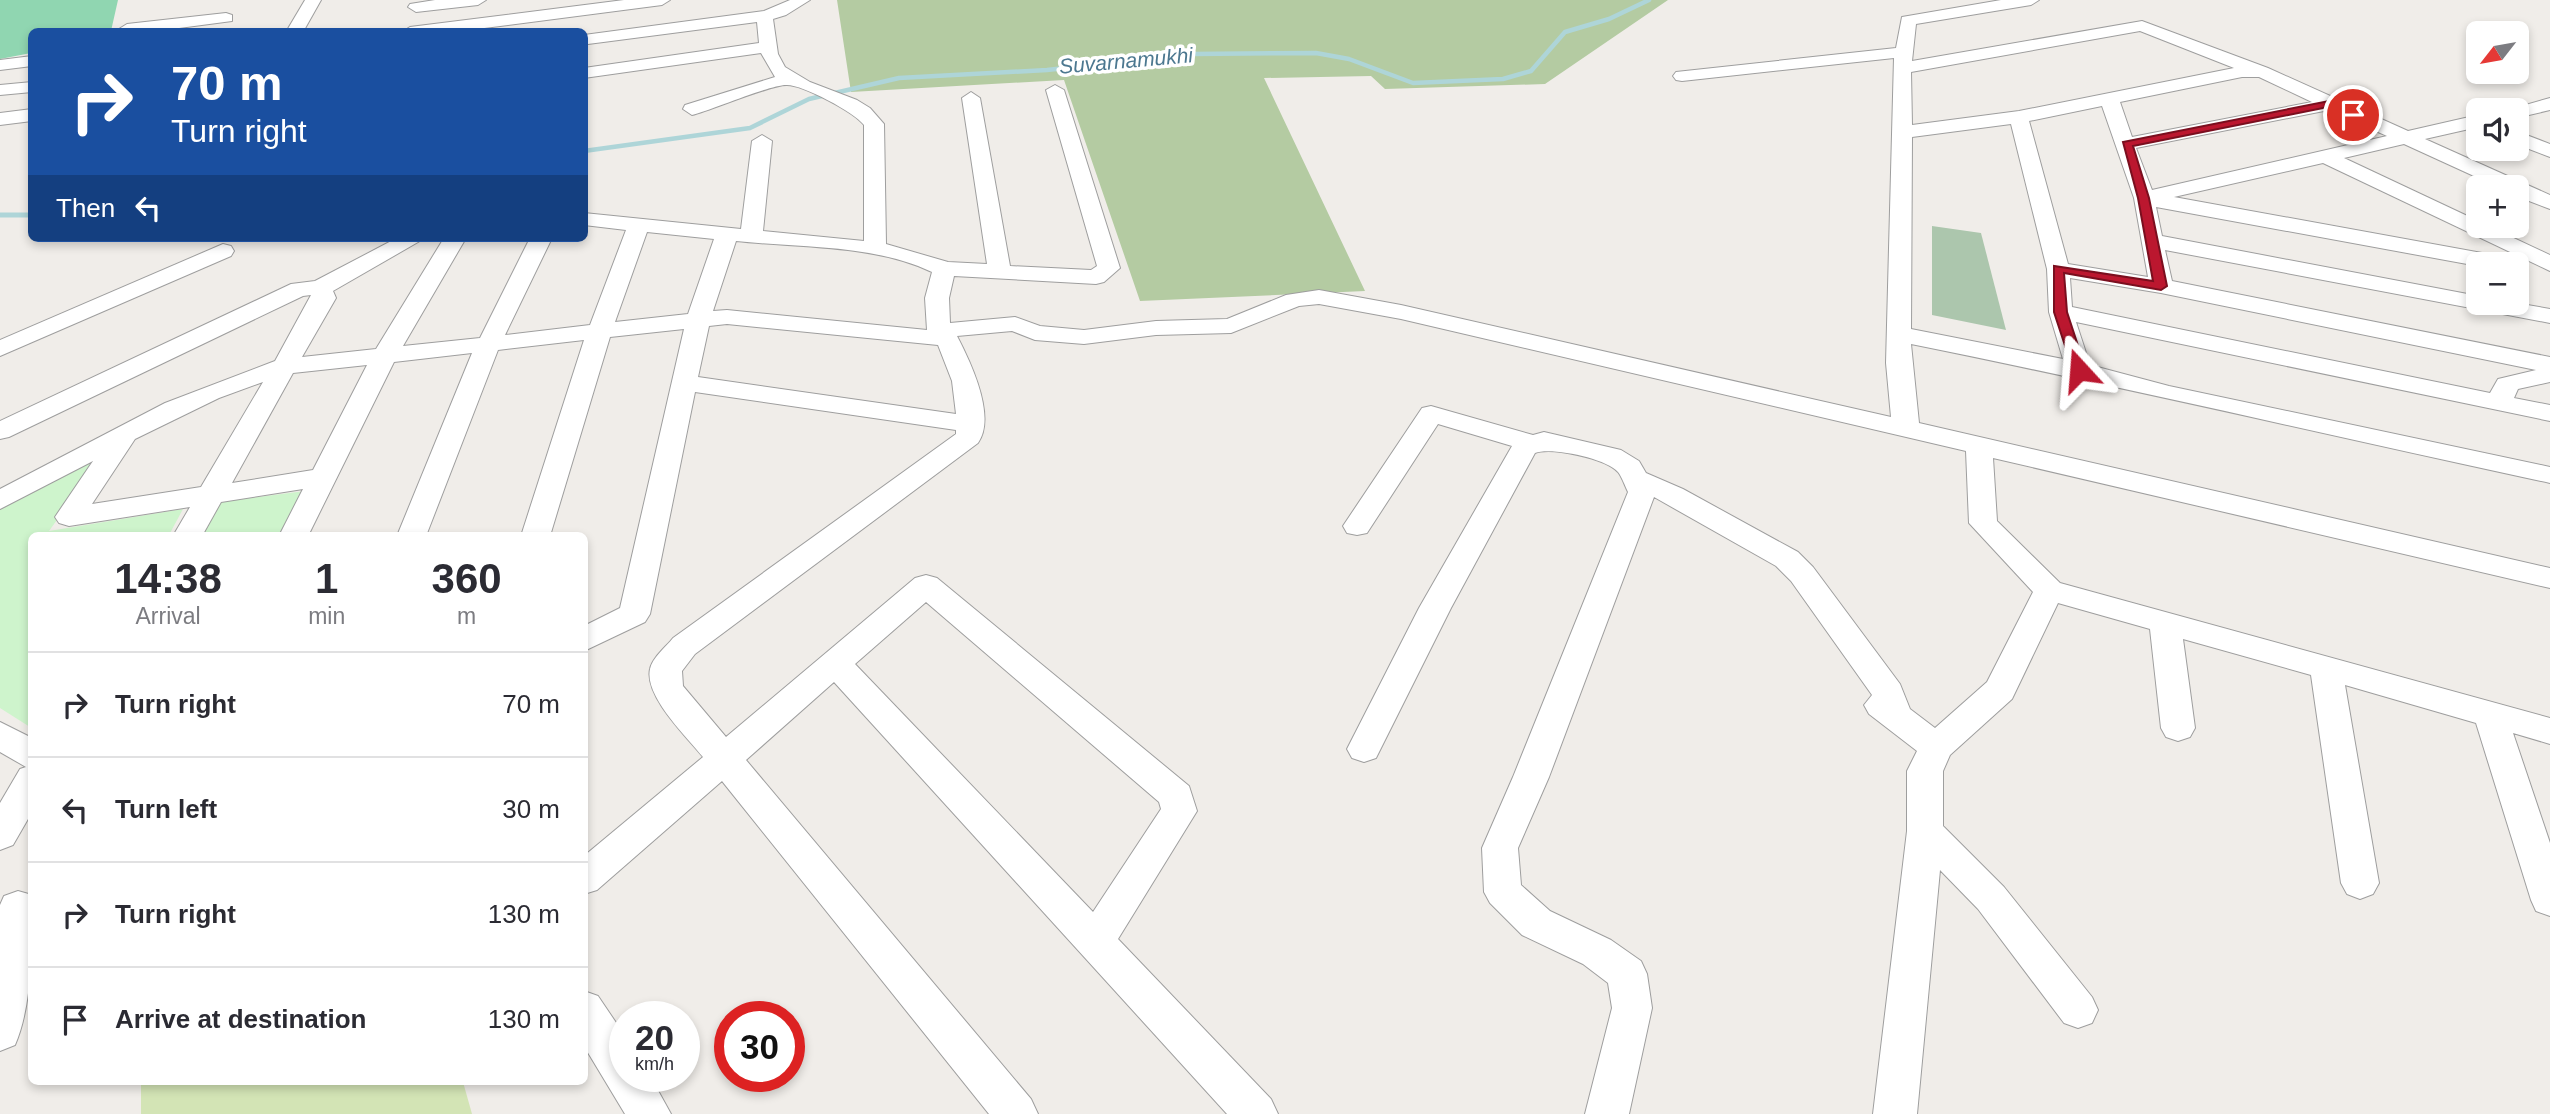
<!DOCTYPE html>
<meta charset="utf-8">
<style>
body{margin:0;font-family:Arial,sans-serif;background:#f7f7f7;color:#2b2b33;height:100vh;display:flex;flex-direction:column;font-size:26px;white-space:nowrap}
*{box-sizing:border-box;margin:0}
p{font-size:23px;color:#7c7c81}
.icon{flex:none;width:38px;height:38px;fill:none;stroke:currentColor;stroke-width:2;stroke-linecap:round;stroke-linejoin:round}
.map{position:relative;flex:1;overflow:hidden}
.panel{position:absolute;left:28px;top:532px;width:560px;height:553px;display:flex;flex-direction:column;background:#fff;border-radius:10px;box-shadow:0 4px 10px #0003}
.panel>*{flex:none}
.hud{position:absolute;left:28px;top:28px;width:560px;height:214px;border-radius:10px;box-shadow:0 4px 10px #0003;background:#1a4fa0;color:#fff;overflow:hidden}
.needle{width:46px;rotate:239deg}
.controls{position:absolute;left:2466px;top:21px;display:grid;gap:14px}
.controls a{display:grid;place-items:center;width:63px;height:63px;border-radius:10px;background:#fff;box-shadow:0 4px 10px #0003;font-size:35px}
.speed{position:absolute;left:609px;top:1001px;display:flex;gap:14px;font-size:35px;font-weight:700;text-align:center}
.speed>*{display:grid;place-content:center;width:91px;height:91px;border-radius:50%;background:#fff;box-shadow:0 4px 10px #0003;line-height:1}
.speed small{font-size:18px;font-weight:400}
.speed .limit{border:10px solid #d22;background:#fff;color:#111}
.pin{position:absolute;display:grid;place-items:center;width:60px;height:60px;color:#fff;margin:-30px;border:4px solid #fff;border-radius:50%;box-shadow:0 2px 7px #0007}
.me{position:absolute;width:77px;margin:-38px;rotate:341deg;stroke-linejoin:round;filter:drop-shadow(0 0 5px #0008)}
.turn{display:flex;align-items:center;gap:24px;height:147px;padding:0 28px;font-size:32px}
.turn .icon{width:91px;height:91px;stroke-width:2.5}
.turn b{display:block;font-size:49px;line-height:60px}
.then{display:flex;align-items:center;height:66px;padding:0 28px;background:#0003;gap:14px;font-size:26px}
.eta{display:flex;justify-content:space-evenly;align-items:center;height:119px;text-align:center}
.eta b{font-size:42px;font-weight:800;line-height:49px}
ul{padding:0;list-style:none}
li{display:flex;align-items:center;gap:21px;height:105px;padding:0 28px;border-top:2px solid #e1e1e2}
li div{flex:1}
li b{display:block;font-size:26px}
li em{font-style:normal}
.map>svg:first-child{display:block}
.grass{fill:#d3e4b5}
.forest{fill:#b4cba2}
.cemetery{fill:#acc6ad}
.park{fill:#cef4cc}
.pitch{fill:#90d6b1}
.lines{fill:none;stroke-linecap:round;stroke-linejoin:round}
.stream-far1{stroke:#aed5d8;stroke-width:4.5}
.stream{stroke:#aed5d8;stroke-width:5}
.minor-casing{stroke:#9e9e9e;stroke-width:2}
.minor{fill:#fff;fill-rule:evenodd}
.route{fill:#bb172f;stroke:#7a0f1f;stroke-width:2}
.labels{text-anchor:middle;stroke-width:7;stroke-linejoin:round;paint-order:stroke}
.far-water-label{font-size:21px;font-style:italic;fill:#4c7890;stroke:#fff}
</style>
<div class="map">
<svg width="2550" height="1114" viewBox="0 0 2550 1114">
<rect width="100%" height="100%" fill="#f0ede9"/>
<path class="grass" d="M 141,1082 L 463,1082 L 472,1114 L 141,1114 Z"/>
<path class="forest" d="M 837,0 L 1668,0 L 1545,84 L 1385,89 L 1371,76 L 1264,78 L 1365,291 L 1140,301 L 1064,80 L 851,92 Z"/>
<path class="cemetery" d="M 1932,226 L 1981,233 L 2006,330 L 1932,315 Z"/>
<g class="park">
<path d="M 108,449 L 49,531 L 183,509 L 169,535 L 32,536 L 30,727 L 0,708 L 0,506 Z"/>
<path d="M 305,491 L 284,535 L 198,536 L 217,502 Z"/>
</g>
<path class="pitch" d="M 0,0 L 118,0 L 111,31 L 32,32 L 31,53 L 0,59 Z"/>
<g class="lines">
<path class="stream-far1" d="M 584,151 L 750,128 L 809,99 L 899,78 L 1047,70 L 1192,54 L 1316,53 L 1349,59 L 1413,83 L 1503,79 L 1531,71 L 1565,32 L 1609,19 L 1649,0"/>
<path class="stream" d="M 0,215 L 32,215"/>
<g class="minor-casing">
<g id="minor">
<path d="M 305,0 L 321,0 L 303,32 L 286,32 Z"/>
<path d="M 435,0 L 486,0 L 478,5 L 416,12 L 408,7 L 410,4 Z"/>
<path d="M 624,0 L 670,0 L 662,5 L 453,32 L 402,32 L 410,27 Z"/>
<path d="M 790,0 L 810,0 L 786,15 L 773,19 L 778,54 L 785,67 L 810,82 L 857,100 L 870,108 L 884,124 L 886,244 L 948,262 L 987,264 L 962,98 L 971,92 L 980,98 L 1010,266 L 1091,270 L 1097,266 L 1046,90 L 1055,85 L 1064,90 L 1120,268 L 1104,282 L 1096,284 L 954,276 L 949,298 L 950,323 L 1015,317 L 1040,326 L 1084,330 L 1156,321 L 1227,319 L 1286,295 L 1319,290 L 1401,305 L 1891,417 L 1886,363 L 1894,58 L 1682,81 L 1676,80 L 1673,76 L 1676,72 L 1896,48 L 1902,17 L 2001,0 L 2039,0 L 2031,5 L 1916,24 L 1912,61 L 2142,21 L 2268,68 L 2408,131 L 2478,115 L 2478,127 L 2425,139 L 2550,195 L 2550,209 L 2516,196 L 2516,187 L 2498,187 L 2404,144 L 2344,158 L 2478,221 L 2478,226 L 2488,226 L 2550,255 L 2550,271 L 2323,163 L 2174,197 L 2504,257 L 2515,264 L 2478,266 L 2156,207 L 2162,236 L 2478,296 L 2478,303 L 2516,303 L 2550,309 L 2550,323 L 2165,250 L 2172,281 L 2550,357 L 2550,382 L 2518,389 L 2514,398 L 2550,405 L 2550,421 L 2076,322 L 2090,365 L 2169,386 L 2550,467 L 2550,483 C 2337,437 2124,387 1911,344 L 1919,423 L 2550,568 L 2550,588 L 1993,458 L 1997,521 L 2060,583 L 2550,718 L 2550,744 L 2513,733 L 2550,843 L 2550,916 L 2536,911 L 2531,900 L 2476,723 L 2345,685 L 2379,883 L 2373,894 L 2360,899 L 2347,894 L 2341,883 L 2311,675 L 2183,639 L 2195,728 L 2190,737 L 2178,741 L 2166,737 L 2161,728 L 2150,629 L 2058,603 L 2012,699 L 1950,755 L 1943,771 L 1943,826 L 2004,887 L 2092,997 L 2098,1010 L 2092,1023 L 2078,1028 L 2064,1023 L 1978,909 L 1940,870 L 1917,1114 L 1873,1114 L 1907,831 L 1907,771 L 1917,751 L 1869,714 L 1864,705 L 1872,695 L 1791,581 L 1776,566 L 1654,497 L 1549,777 L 1518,848 L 1521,885 L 1550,911 L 1611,940 L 1641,961 L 1647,974 L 1652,1008 L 1629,1114 L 1585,1114 L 1612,1008 L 1608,983 L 1583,964 L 1522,935 L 1490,903 L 1484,892 L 1482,848 L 1513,777 L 1628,492 C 1625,486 1622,477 1618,472 C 1605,458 1551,447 1535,453 L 1451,608 L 1376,758 L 1364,762 L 1352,758 L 1347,749 L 1419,608 L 1512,446 L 1438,424 L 1367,533 L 1357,535 L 1347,533 L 1343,526 L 1422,408 L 1431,406 L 1533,435 L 1544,432 L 1621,450 L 1639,461 L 1646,473 L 1683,489 L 1798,552 L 1813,567 L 1900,684 L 1910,709 L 1935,728 L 1987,682 L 2033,592 L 1969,523 L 1966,451 L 1401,319 L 1319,304 L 1299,306 L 1231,333 L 1156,335 L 1084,344 L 1035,340 L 1012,331 L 957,336 C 970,361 997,416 978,443 L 695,654 L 682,671 L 683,686 L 726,737 L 915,578 L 926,575 L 937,578 L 1189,786 L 1197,811 L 1118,939 L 1271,1099 L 1278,1114 L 1227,1114 L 834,682 L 746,760 L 1031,1099 L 1038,1114 L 989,1114 L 722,781 L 597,890 L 584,894 L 584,856 L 703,757 C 687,737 644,696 650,669 C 652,658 666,647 673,638 L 956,434 L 956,430 L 695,392 L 650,614 L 645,622 L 584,651 L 584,626 L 620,608 L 684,329 L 610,337 L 550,536 L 521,536 L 584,340 L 498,350 L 426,536 L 397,536 L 472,353 L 394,362 L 308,536 L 279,536 L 303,489 L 221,502 L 202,536 L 173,536 L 190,507 L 69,526 L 59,523 L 55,517 L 93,461 L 0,509 L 0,489 L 165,403 L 275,361 L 311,295 L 303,296 L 9,437 L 0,439 L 0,421 L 291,284 L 315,281 L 397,238 L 425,238 L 333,291 L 336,298 L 302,357 L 376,349 L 444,238 L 466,238 L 403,346 L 480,338 L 530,238 L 552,238 L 505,335 L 590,325 L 626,230 L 584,225 L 584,213 L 741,229 L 752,141 L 762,135 L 772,141 L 763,231 L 864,241 L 864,125 C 854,112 803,85 787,85 C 772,84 712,110 692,115 L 683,109 L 685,105 L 775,77 L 761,53 L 584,78 L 584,68 L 759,43 L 757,22 L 588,44 L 584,43 L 584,35 L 764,11 ZM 2140,31 L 2234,68 L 2019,111 L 1912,125 L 1911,72 ZM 2242,77 L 2259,77 L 2312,102 L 2132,137 L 2120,102 ZM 2102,106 L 2134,198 L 2148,277 L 2068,264 L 2029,121 ZM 2329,110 L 2387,136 L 2152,190 L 2136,148 ZM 2011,124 L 2047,269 L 2049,312 L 2063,359 L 1911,329 L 1912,137 ZM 647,232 L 714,239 L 688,314 L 615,322 ZM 736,241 C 799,248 873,244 932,272 L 925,298 L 927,330 L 727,310 L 713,311 ZM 2070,278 L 2161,293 L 2536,370 L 2498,379 L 2490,393 L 2072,307 ZM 727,324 L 938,345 L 952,381 L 956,414 L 698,377 L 709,326 ZM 367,365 L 313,470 L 232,483 L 293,373 ZM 263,382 L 201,487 L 92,504 L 135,439 L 219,398 ZM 926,602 L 1159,802 L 1161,809 L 1093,912 L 855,664 Z"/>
<path d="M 226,13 L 232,15 L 232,21 L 149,32 L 119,29 L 127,24 Z"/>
<path d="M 32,56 L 32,66 L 0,70 L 0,60 Z"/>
<path d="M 32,82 L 32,92 L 0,95 L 0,85 Z"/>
<path d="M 2550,98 L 2550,110 L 2516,118 L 2516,110 L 2508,110 Z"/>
<path d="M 32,109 L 32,121 L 0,125 L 0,113 Z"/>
<path d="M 2516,131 L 2550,144 L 2550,157 L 2516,144 Z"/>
<path d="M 223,244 L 231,246 L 234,251 L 231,256 L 0,356 L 0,340 Z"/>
<path d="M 0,722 L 32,738 L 32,812 L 13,845 L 0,850 L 0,803 L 20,769 L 26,767 L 0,752 Z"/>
<path d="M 18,891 L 32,895 C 32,941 33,1004 15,1045 L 0,1051 L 0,905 L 4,896 Z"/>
<path d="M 584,991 L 598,996 L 625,1036 L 625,1076 L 650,1076 L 671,1114 L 625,1114 L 584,1046 Z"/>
</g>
</g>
<use href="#minor" class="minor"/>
</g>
<path class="route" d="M 2329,101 L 2358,115 L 2350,117 L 2328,107 L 2133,146 L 2149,198 L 2167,286 L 2161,290 L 2064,273 L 2067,312 L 2086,370 L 2074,373 L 2054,312 L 2054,266 L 2153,281 L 2138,198 L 2123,142 Z"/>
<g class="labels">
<g class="far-water-label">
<text transform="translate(1126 61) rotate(-5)" y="7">Suvarnamukhi</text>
</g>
</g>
</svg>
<div class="controls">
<a><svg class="needle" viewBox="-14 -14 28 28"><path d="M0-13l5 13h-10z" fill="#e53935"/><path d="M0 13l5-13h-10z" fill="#7c7c81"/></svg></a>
<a><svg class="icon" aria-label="sound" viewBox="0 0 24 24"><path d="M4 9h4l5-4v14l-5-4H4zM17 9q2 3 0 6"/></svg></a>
<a>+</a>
<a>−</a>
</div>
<div class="speed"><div>20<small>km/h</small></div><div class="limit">30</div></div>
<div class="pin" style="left:2353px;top:115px;background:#d93025"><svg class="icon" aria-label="arrive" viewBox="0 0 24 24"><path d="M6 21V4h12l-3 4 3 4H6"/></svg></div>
<svg class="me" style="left:2079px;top:370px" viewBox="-20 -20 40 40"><path d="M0-17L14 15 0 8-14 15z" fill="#bb172f" stroke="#fff" stroke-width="4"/></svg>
<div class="hud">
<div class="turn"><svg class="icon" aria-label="right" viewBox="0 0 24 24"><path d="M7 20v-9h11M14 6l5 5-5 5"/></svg><div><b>70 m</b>Turn right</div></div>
<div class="then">Then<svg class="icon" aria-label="left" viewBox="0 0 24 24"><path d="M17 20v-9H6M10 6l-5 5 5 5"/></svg></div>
</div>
<section class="panel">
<div class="eta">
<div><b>14:38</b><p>Arrival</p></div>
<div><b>1</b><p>min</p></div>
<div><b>360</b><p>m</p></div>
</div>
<ul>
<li><svg class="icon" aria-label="right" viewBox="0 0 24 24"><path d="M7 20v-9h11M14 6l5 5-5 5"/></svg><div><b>Turn right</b></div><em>70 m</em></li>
<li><svg class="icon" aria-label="left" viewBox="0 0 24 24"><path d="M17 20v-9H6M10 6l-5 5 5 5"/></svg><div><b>Turn left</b></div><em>30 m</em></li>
<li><svg class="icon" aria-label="right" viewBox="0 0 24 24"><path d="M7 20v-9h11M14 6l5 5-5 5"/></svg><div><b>Turn right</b></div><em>130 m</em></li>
<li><svg class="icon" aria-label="arrive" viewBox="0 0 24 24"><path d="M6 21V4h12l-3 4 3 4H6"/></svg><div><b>Arrive at destination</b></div><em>130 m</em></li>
</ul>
</section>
</div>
